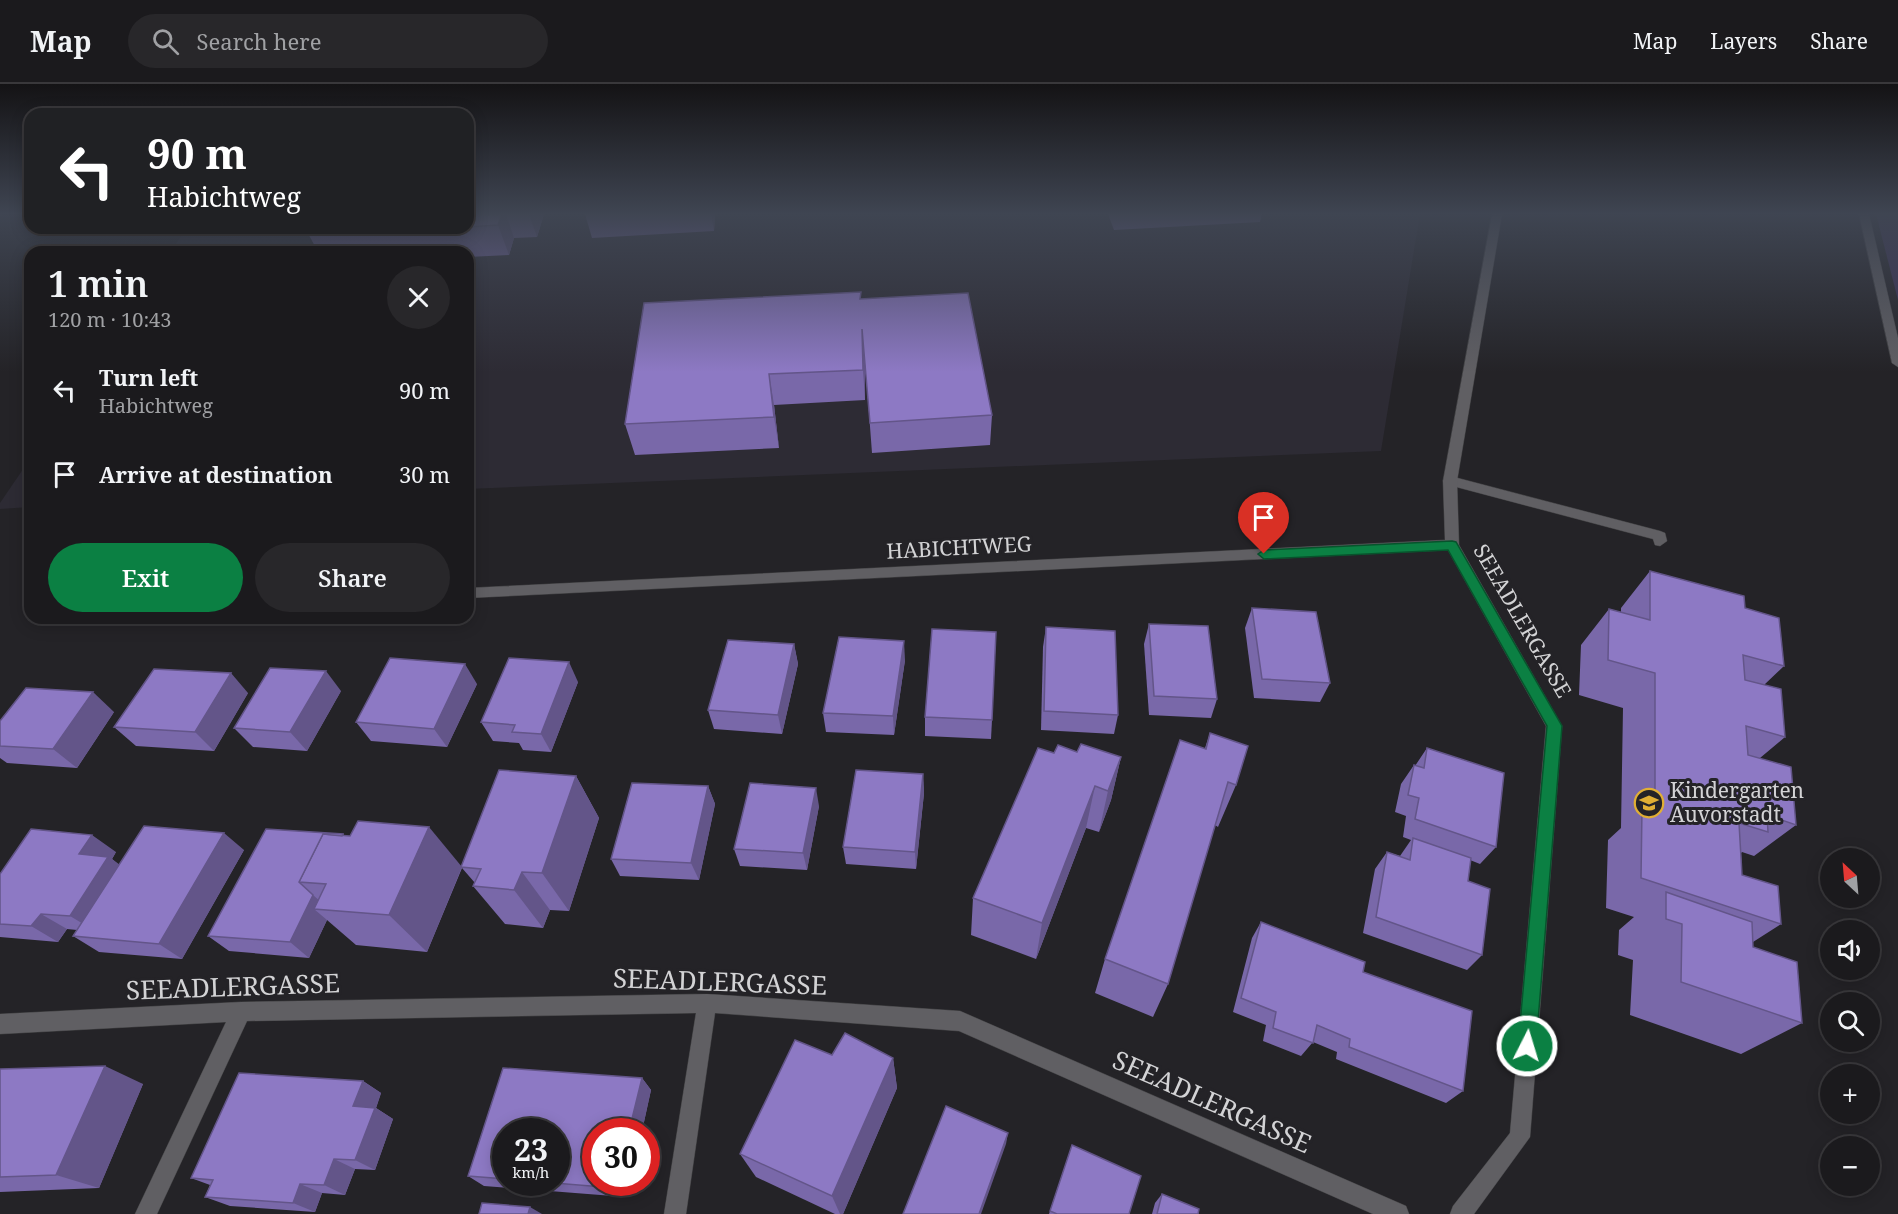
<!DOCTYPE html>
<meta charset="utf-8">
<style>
body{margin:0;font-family:"Noto Serif",serif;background:#28272a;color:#f1f3f6;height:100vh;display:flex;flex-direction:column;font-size:22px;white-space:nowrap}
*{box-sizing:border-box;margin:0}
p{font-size:20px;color:#a0a1a4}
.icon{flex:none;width:33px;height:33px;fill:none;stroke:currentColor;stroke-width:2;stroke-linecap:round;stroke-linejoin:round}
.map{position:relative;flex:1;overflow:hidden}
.panel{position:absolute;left:24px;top:162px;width:450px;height:378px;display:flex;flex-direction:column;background:#1b1a1d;border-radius:18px;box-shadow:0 3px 15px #0003,0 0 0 2px #39383b}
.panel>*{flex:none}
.top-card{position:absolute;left:24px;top:24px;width:450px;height:126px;border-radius:18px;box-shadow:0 3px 15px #0003,0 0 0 2px #39383b;background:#202124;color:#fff;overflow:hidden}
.needle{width:39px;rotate:334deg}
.tools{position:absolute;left:1820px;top:764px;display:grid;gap:12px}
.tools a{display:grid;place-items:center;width:60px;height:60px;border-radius:50%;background:#1b1a1d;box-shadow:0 3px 15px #0003,0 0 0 2px #39383b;font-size:30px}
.speed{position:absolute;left:492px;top:1034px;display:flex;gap:12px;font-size:30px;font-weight:700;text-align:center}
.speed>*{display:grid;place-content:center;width:78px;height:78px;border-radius:50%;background:#1b1a1d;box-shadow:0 3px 15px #0003,0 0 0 2px #39383b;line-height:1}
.speed small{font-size:15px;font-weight:400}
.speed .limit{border:9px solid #d22;background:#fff;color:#111}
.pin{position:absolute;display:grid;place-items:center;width:51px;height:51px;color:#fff;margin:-62px -26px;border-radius:50% 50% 50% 0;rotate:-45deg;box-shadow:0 0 6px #0007}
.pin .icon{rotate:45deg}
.me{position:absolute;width:66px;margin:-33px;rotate:5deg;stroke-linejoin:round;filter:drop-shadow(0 0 4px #0008)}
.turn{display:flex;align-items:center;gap:21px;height:126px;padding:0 24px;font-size:27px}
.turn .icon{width:78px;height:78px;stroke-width:2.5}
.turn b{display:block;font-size:42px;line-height:51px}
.round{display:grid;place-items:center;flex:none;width:63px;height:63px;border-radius:32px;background:#28272a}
.headline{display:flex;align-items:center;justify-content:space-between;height:102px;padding:0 24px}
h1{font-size:36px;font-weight:600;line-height:45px}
.cta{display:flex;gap:12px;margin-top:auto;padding:12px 24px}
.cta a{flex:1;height:69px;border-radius:36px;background:#0b8043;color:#fff;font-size:24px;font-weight:600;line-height:69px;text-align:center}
.cta a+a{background:#28272a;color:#f1f3f6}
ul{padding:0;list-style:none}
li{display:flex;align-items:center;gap:18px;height:84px;padding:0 24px}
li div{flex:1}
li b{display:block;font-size:22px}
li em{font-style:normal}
header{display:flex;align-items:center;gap:36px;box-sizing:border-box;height:84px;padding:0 30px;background:#1b1a1d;border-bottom:2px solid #39383b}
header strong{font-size:28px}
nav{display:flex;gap:33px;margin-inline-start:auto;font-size:21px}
.search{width:420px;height:54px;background:#28272a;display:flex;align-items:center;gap:15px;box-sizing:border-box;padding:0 21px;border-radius:33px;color:#a0a1a4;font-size:22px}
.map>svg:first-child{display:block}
.built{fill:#2d2b34}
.green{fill:#3c3159}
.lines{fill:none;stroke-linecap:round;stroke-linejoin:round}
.service-casing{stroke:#404042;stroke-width:1}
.minor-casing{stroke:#404042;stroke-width:1}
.service{fill:#605f63;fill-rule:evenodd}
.minor{fill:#605f63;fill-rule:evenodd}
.wall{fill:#7968a9;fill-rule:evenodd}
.shaded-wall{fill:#635589}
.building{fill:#8d79c4;stroke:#635589;stroke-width:1.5}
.route{fill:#0b8043;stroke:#07532c;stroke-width:1.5}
.labels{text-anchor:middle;stroke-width:6;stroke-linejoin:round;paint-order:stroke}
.street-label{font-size:21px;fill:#d3d3d5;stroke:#242327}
.poi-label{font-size:21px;fill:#d3d3d5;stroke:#242327;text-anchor:start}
.near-street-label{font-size:26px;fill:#d3d3d5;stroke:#242327}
</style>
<header>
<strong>Map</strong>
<div class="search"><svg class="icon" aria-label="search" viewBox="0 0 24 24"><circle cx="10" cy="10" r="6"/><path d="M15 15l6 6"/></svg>Search here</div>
<nav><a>Map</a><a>Layers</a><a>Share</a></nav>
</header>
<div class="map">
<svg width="1898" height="1130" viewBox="0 0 1898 1130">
<rect width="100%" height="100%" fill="#242327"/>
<g class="built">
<path d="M 468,130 L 1420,130 L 1381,367 L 468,405 L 468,168 L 170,168 L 187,144 L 468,144 Z"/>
<path d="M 30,375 L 30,423 L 0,425 L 0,419 Z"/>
</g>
<path class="green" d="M 1876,130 L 1898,130 L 1898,216 Z"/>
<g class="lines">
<g class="service-casing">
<path id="service" d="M 1450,392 L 1660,447 L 1665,449 L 1667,457 L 1660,462 L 1655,461 L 1653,455 L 1445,400 L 1443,397 Z"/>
</g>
<g class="minor-casing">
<g id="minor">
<path d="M 1492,130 L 1502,130 L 1457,397 L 1459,461 L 1562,642 L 1530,1053 L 1474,1130 L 1450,1130 L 1453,1122 L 1510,1049 L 1546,642 L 1448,466 L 468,514 L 468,504 L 1445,456 L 1443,397 Z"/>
<path d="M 1859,130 L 1869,130 L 1898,254 L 1898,283 L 1892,279 Z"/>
<path d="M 707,910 L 960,927 L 1406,1122 L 1409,1130 L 1373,1130 L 959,947 L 715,929 L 686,1130 L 664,1130 L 696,929 L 247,937 L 157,1130 L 135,1130 L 226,938 L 0,950 L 0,930 L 241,918 Z"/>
</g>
</g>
<use href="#service" class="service"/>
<use href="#minor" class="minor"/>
</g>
<g class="wall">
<path d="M 468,130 L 544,130 L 537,153 L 514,154 L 509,171 L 468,173 L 468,168 L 381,168 L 378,161 L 316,164 L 305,144 L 468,144 Z"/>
<path d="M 585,130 L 715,130 L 714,147 L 592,154 Z"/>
<path d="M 1108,130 L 1262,130 L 1260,138 L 1114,146 Z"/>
<path d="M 861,215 L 992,331 L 990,361 L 872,369 L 865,276 L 865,316 L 774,321 L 779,364 L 635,371 L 625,340 Z"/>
<path d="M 1650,487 L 1745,524 L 1784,582 L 1764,601 L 1785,653 L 1760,674 L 1796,741 L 1754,772 L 1742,768 L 1741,769 L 1742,791 L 1781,840 L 1753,858 L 1753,863 L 1802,939 L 1741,970 L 1630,931 L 1633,876 L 1618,871 L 1619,846 L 1634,833 L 1606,824 L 1608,756 L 1621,744 L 1623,624 L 1579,611 L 1581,561 L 1609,525 L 1621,528 L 1621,524 Z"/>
<path d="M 1252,524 L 1330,599 L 1320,618 L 1254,614 L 1245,544 Z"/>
<path d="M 1149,540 L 1217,615 L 1211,634 L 1149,631 L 1144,560 Z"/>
<path d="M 1046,543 L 1118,631 L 1114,650 L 1041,646 L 1043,563 Z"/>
<path d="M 794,560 L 798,580 L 782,650 L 714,645 L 708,626 Z"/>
<path d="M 905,576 L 894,651 L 826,648 L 823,629 Z"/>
<path d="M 578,598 L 551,668 L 523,666 L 519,659 L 493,657 L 481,638 Z"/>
<path d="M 477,600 L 447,663 L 371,657 L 356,638 Z"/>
<path d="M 341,607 L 307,667 L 253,663 L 234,644 Z"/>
<path d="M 248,609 L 214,667 L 136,662 L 114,643 Z"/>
<path d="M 114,628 L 77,684 L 7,679 L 0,674 L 0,637 Z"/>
<path d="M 925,633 L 992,636 L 991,655 L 925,652 Z"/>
<path d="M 1210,649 L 1236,701 L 1218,743 L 1215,741 L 1168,900 L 1153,933 L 1095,909 L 1105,875 L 1205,664 Z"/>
<path d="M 1427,664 L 1496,763 L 1480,780 L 1470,776 L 1468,797 L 1482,871 L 1467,886 L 1363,849 L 1375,785 L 1387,768 L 1400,772 L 1411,756 L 1403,753 L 1406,732 L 1395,728 L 1401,700 L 1414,681 L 1415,682 Z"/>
<path d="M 1077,668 L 1121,673 L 1111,716 L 1099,748 L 1086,744 L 1036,875 L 971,851 L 973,814 L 1054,669 Z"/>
<path d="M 923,690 L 924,709 L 916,785 L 846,780 L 843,763 Z"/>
<path d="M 576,692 L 599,734 L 569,827 L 550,826 L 543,844 L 505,840 L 473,802 L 475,799 L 462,784 L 427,868 L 356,861 L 327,836 L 309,874 L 229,867 L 208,852 L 343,750 L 345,752 L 461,782 Z"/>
<path d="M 708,702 L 715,720 L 699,796 L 620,792 L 611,775 Z"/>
<path d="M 819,722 L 807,786 L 740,782 L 734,765 Z"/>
<path d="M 244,766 L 182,875 L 99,868 L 73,852 L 77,846 L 67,845 L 58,858 L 0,853 L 0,790 L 116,768 L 112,775 L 119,781 Z"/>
<path d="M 1261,838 L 1363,888 L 1463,1007 L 1446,1019 L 1336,975 L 1337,968 L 1313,958 L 1301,972 L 1263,957 L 1266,941 L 1233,928 L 1252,854 Z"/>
<path d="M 832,971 L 893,974 L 897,1004 L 843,1130 L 835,1130 L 756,1093 L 740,1070 Z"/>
<path d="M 503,984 L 642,994 L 651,1006 L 642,1047 L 596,1047 L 596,1098 L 630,1098 L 626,1113 L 484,1102 L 468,1092 ZM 506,1047 L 556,1047 L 556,1098 L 506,1098 Z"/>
<path d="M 0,985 L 143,1000 L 99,1104 L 0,1108 Z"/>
<path d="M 363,997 L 381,1009 L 376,1024 L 393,1035 L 375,1086 L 355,1085 L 345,1111 L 322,1109 L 315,1128 L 230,1122 L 205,1113 L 210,1101 L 191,1094 Z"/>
<path d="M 1072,1061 L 1129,1130 L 1049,1130 Z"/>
<path d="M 1162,1110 L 1198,1130 L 1152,1130 L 1155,1119 Z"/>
</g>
<g class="shaded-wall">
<path d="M 502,130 L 506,130 L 514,154 L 509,171 L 498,141 Z"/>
<path d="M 529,130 L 544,130 L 537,153 Z"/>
<path d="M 711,130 L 715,130 L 714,147 Z"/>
<path d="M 862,245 L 865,276 L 865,316 L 863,286 Z"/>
<path d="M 769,290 L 774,321 L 779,364 L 774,333 Z"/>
<path d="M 904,557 L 905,576 L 894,651 L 893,632 Z"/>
<path d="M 794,560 L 798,580 L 782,650 L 778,631 Z"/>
<path d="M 569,578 L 578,598 L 551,668 L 541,650 Z"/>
<path d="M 465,580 L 477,600 L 447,663 L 434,645 Z"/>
<path d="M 326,587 L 341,607 L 307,667 L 290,648 Z"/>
<path d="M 231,589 L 248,609 L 214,667 L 195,648 Z"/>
<path d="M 93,608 L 114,628 L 77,684 L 53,665 Z"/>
<path d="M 1121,673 L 1111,716 L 1099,748 L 1108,707 Z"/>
<path d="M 923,690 L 924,709 L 916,785 L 915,768 Z"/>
<path d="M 576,692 L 599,734 L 569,827 L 542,789 Z"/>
<path d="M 708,702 L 715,720 L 699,796 L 691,779 Z"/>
<path d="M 1095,702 L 1086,744 L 1036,875 L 1042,839 Z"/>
<path d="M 816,704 L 819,722 L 807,786 L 803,769 Z"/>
<path d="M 429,743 L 462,783 L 427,868 L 389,831 Z"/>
<path d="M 224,749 L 244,766 L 182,875 L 159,860 Z"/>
<path d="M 92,751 L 116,768 L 112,775 L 132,790 L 95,847 L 70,832 L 79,770 Z"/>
<path d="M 522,788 L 550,826 L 543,844 L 514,806 Z"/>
<path d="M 313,811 L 330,826 L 314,825 L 327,836 L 309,874 L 290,858 Z"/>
<path d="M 41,830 L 67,845 L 58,858 L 31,842 Z"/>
<path d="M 893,974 L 897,1004 L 843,1130 L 840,1130 L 832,1112 Z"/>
<path d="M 105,982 L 143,1000 L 99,1104 L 56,1091 Z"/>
<path d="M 642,994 L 651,1006 L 642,1047 L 629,1047 Z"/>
<path d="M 363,997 L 381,1009 L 376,1024 L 393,1035 L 375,1086 L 355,1076 L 353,1022 Z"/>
<path d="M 1008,1049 L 1006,1060 L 981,1130 L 979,1130 Z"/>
<path d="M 334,1075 L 355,1085 L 345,1111 L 324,1101 Z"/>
<path d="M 617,1098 L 630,1098 L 626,1113 L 615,1104 Z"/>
<path d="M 300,1100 L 322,1109 L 315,1128 L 293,1119 Z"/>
<path d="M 530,1123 L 542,1130 L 528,1130 Z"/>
</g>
<g class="building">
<path d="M 468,130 L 502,130 L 498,141 L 468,143 Z"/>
<path d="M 373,144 L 437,144 L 371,147 Z"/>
<path d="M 861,208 L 860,215 L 968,209 L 992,331 L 870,339 L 862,245 L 863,286 L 769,290 L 774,333 L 625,340 L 644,219 Z"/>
<path d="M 1650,487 L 1744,512 L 1745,524 L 1779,534 L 1784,582 L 1743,571 L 1745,596 L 1781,605 L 1785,653 L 1746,642 L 1748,671 L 1791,683 L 1796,741 L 1767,731 L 1768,748 L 1739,739 L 1742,791 L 1778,802 L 1781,840 L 1641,794 L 1642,724 L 1655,729 L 1655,589 L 1608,576 L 1609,525 L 1650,536 Z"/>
<path d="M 1252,524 L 1316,528 L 1330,599 L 1262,595 Z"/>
<path d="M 1149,540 L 1208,542 L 1217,615 L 1154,612 Z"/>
<path d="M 1046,543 L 1115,547 L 1118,631 L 1044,627 Z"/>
<path d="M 932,545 L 996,548 L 992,636 L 925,633 Z"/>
<path d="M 839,553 L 904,557 L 893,632 L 823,629 Z"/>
<path d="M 728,556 L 794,560 L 778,631 L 708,626 Z"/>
<path d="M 390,574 L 465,580 L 434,645 L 356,638 Z"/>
<path d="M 509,574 L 569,578 L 541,650 L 512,648 L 515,641 L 481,638 Z"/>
<path d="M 270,584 L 326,587 L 290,648 L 234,644 Z"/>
<path d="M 154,585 L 231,589 L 195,648 L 114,643 Z"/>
<path d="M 26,604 L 93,608 L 53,665 L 0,662 L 0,637 Z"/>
<path d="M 1210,649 L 1248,662 L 1236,701 L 1228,698 L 1168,900 L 1105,875 L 1180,656 L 1206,665 Z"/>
<path d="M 1081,660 L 1121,673 L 1108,707 L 1095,702 L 1042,839 L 973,814 L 1038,664 L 1054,669 L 1058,661 L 1077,668 Z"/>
<path d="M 1427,664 L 1504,689 L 1496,763 L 1415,735 L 1419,714 L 1408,711 L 1414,681 L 1424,684 Z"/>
<path d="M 499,686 L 576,692 L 542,789 L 522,788 L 514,806 L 473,802 L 481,785 L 461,783 Z"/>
<path d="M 856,686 L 923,690 L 915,768 L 843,763 Z"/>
<path d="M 632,699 L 708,702 L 691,779 L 611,775 Z"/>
<path d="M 750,699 L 816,704 L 803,769 L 734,765 Z"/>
<path d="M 358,737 L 429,743 L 389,831 L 314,825 L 326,800 L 299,798 L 323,750 L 350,752 Z"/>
<path d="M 144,742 L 224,749 L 159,860 L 73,852 Z"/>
<path d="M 31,745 L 92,751 L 79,770 L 108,773 L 70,832 L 41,830 L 31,842 L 0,840 L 0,790 Z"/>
<path d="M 266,745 L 343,750 L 342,752 L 323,750 L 299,798 L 313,811 L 290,858 L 208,852 Z"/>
<path d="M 1413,754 L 1471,774 L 1468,797 L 1490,805 L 1482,871 L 1376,833 L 1387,768 L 1410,776 Z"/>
<path d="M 1666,808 L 1752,838 L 1753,863 L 1797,878 L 1802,939 L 1681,898 L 1682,840 L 1666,835 Z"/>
<path d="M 1261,838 L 1365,878 L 1363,888 L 1472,927 L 1463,1007 L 1349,963 L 1350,955 L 1317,941 L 1313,959 L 1273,944 L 1276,928 L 1241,914 Z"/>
<path d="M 845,949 L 893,974 L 832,1112 L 740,1070 L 795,956 L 832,971 Z"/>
<path d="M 105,982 L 56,1091 L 0,1093 L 0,985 Z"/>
<path d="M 503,984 L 642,994 L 629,1047 L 596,1047 L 596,1098 L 617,1098 L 615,1104 L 542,1098 L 556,1098 L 556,1047 L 506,1047 L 506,1095 L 468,1092 Z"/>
<path d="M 239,989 L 363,997 L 353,1022 L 375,1024 L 355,1076 L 334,1075 L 324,1101 L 300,1100 L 293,1119 L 205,1113 L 213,1096 L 191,1094 Z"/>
<path d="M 946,1022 L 1008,1049 L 979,1130 L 903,1130 Z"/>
<path d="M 1072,1061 L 1141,1092 L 1129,1130 L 1057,1130 L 1050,1127 Z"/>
<path d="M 1162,1110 L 1199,1125 L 1198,1130 L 1157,1130 Z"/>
<path d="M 482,1119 L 530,1123 L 528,1130 L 479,1130 Z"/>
</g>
<linearGradient id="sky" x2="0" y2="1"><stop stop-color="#141315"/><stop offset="0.45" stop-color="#3f4552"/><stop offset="1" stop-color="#3f4552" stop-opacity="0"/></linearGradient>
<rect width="1898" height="288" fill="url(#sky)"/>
<path class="route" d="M 1452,457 L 1456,458 L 1562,642 L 1536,962 L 1534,968 L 1527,971 L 1521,968 L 1518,962 L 1547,642 L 1448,466 L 1264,475 L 1258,470 L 1264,466 Z"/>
<defs>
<g id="school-ring" transform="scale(1.5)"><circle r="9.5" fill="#242327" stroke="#e1af34" stroke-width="1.5"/><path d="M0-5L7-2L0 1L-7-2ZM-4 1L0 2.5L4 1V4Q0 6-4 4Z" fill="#e1af34"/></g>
</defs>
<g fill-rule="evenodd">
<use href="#school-ring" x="1649" y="719"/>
</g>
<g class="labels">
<g class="street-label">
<text transform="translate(959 464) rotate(-3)" y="7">HABICHTWEG</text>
<text transform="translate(1522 537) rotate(60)" y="7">SEEADLERGASSE</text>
</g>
<g class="poi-label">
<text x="1670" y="714">Kindergarten<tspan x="1670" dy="24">Auvorstadt</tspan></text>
</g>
<g class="near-street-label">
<text transform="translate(720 898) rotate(2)" y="9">SEEADLERGASSE</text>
<text transform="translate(233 903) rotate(-2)" y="9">SEEADLERGASSE</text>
<text transform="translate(1212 1018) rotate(24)" y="9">SEEADLERGASSE</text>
</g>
</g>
</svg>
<div class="tools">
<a><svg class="needle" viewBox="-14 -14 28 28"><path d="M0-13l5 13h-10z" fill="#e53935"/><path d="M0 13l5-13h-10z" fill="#a0a1a4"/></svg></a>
<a><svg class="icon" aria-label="sound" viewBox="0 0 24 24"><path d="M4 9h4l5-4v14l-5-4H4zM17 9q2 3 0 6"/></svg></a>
<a><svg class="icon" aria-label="search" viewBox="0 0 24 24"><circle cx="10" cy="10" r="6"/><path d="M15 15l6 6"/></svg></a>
<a>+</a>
<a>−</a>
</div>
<div class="speed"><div>23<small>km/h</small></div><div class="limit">30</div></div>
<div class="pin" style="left:1264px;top:470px;background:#d93025"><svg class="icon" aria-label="arrive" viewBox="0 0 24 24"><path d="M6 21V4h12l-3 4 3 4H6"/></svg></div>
<svg class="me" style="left:1527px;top:962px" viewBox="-20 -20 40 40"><circle r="17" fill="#0b8043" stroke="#fff" stroke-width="3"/><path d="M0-11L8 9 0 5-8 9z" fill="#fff"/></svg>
<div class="top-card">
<div class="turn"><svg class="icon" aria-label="left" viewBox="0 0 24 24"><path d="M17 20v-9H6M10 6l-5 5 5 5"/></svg><div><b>90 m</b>Habichtweg</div></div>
</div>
<section class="panel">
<div class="headline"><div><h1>1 min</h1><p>120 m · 10:43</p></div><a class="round"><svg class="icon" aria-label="close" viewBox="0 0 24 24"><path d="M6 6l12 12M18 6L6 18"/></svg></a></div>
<ul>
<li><svg class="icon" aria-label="left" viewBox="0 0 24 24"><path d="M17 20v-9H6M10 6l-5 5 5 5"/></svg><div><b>Turn left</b><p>Habichtweg</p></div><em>90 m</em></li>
<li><svg class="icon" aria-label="arrive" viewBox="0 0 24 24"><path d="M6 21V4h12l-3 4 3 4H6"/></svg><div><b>Arrive at destination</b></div><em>30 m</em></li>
</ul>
<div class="cta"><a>Exit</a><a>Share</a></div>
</section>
</div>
